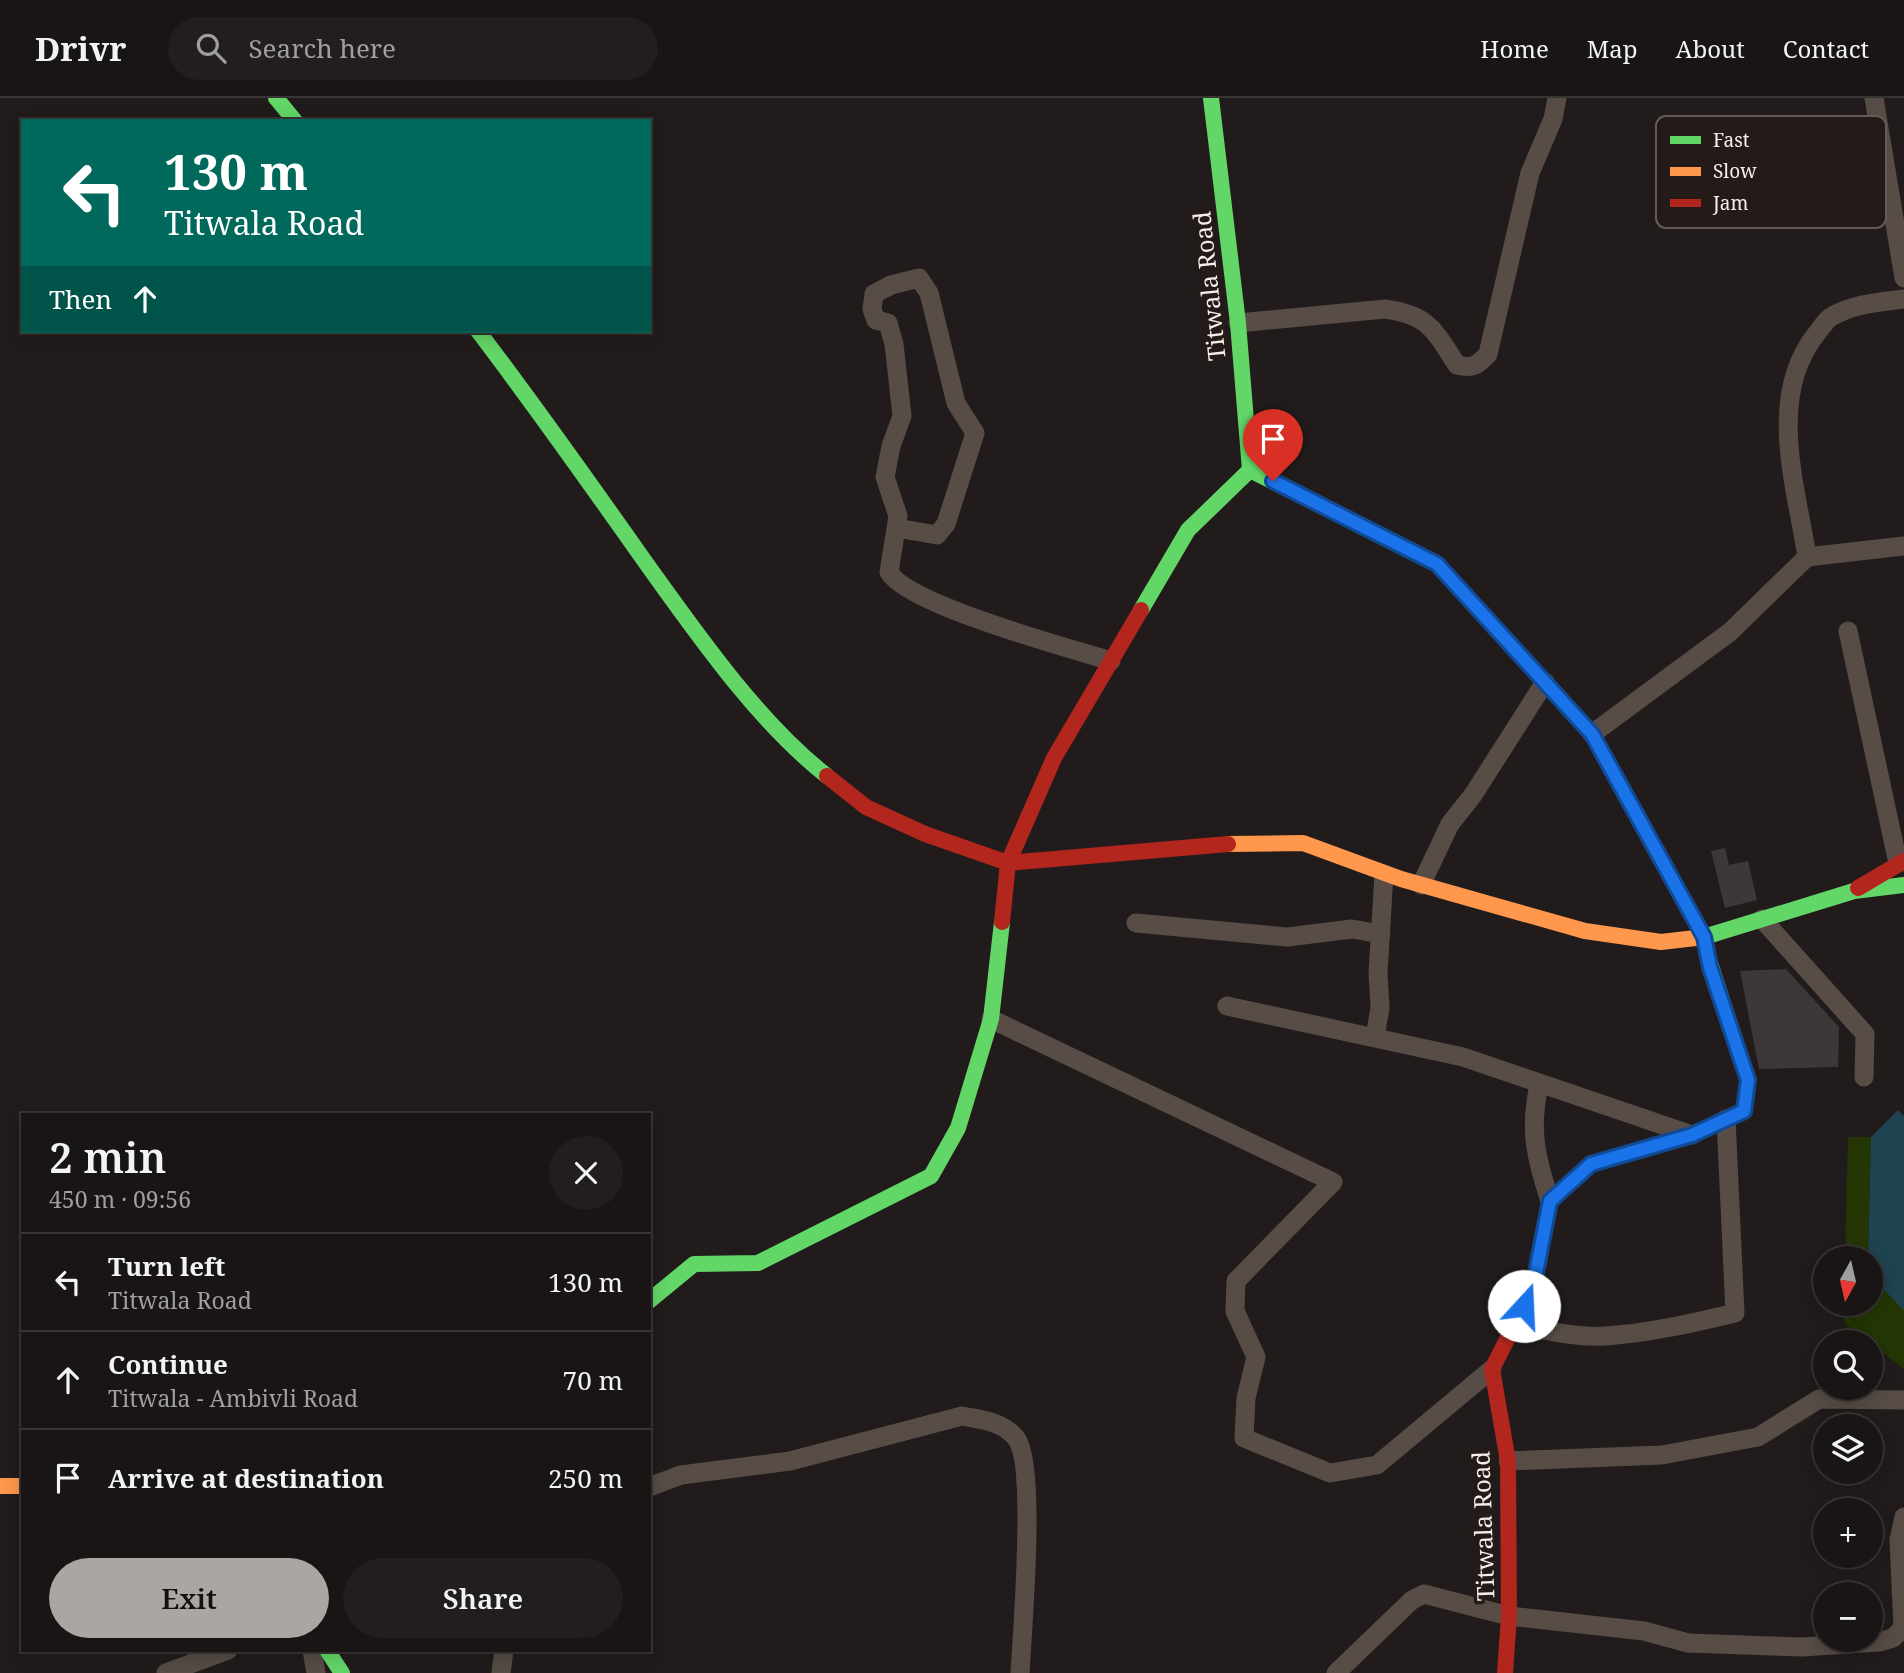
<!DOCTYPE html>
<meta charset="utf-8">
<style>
body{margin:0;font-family:"Noto Serif",serif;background:#221e1d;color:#f1f3f6;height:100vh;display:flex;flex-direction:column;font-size:26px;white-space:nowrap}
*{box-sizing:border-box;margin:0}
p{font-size:23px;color:#9f9fa0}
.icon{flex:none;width:38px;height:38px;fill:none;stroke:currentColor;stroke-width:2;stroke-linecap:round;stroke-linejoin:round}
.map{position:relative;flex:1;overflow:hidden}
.sheet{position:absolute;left:21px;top:1015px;width:630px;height:539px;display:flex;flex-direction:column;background:#191514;border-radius:0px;box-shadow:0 4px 18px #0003,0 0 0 2px #373434}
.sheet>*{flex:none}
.top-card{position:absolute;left:21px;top:21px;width:630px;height:214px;border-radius:0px;box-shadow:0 4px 18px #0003,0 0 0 2px #373434;background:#00695c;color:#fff;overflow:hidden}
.needle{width:46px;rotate:188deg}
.buttons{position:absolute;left:1813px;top:1148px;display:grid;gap:14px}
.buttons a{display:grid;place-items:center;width:70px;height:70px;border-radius:50%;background:#191514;box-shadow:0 4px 18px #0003,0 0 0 2px #373434;font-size:35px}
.pin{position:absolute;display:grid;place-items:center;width:60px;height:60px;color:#fff;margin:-72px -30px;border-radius:50% 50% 50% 0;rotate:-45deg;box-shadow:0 0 7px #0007}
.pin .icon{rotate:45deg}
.me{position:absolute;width:77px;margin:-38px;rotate:20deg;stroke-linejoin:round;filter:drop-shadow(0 0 5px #0008)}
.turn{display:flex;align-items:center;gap:24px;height:147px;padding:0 28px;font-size:32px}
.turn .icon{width:91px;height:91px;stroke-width:2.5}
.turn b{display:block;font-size:49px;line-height:60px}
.then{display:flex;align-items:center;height:66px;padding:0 28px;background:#0003;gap:14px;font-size:26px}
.round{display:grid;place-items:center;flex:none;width:74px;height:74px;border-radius:37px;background:#221e1d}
.head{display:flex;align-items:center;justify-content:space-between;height:119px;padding:0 28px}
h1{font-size:42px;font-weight:600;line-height:52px}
.button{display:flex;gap:14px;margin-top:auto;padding:14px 28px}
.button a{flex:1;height:80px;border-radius:42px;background:#aba5a3;color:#111;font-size:28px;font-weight:600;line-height:80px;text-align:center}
.button a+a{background:#221e1d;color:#f1f3f6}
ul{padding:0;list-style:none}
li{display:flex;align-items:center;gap:21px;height:98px;padding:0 28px;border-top:2px solid #373434}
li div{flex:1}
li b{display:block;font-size:26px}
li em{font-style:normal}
header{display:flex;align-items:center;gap:42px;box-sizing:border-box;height:98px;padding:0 35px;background:#191514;border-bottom:2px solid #373434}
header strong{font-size:33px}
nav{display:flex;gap:38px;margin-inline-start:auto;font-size:24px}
.search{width:490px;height:63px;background:#221e1d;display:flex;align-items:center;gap:18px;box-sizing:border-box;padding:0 24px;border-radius:38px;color:#9f9fa0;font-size:26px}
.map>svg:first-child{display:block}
.green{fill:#233604}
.water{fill:#1e4351}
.building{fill:#3c3838}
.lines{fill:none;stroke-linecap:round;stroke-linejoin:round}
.street{stroke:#574c46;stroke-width:19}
.fast{stroke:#63d668;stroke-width:16}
.slow{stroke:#ff974d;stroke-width:16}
.jam{stroke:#b3261e;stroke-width:16}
.route-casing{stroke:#114b97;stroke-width:18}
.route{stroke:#1a73e8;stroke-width:12}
.labels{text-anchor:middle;stroke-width:7;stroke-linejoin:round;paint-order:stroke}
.street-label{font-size:24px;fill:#f5efec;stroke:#241b18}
.key{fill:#241b18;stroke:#635b58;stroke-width:2}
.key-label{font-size:19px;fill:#f5efec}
</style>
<header>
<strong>Drivr</strong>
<div class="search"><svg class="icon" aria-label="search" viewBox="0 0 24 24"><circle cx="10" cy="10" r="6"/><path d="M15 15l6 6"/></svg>Search here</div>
<nav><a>Home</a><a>Map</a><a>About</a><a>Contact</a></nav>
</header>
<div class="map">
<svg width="1904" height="1575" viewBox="0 0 1904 1575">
<rect width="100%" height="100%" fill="#211c1b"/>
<g class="green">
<path d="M 1848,1039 L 1871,1039 L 1868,1160 L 1845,1160 Z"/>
<path d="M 1871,1178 L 1904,1213 L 1904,1271 L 1844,1225 L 1844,1206 L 1871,1206 Z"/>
</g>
<path class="water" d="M 1898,1012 L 1904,1018 L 1904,1213 L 1871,1178 L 1871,1160 L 1868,1160 L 1871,1039 Z"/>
<g class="building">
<path d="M 1725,750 L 1729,767 L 1748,763 L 1757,802 L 1725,810 L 1711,753 Z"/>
<path d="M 1786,871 L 1839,929 L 1838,969 L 1759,971 L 1740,873 Z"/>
</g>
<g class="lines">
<g class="street">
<path d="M 1874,0 L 1904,180"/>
<path d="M 1238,225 L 1385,211 C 1429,217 1434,232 1457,267 C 1473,271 1478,267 1488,256 L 1530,75 L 1553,21 L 1557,0"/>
<path d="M 897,430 L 937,437 L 946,426 L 975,335 L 956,305 L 929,195 L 919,180 L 891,187 L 874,196 L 872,211 L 876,222 L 888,225 L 894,246 L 902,318 L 891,348 L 885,379 L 898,418 L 889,474 C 908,507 1069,550 1111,563"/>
<path d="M 1807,459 C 1796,387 1766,298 1817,235 C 1821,230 1826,222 1831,219 C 1852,206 1880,204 1904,201"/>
<path d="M 1848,533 L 1898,765"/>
<path d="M 1592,636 L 1730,534 L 1807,459 L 1904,448"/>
<path d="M 1421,787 L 1450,726 L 1473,697 L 1545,584"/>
<path d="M 1762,821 L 1865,936 L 1864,979"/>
<path d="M 1136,825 L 1287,839 L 1352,831 L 1381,836"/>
<path d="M 1227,908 L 1463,959 L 1692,1037"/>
<path d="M 991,921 L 1333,1084 L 1236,1183 L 1235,1213 L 1256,1259 L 1246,1300 L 1244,1340 L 1330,1375 L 1377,1367 L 1492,1271"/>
<path d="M 1375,939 L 1380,910 L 1378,875 L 1384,776"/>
<path d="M 1539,987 C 1529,1032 1536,1060 1550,1103"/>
<path d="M 1515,1226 C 1544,1232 1576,1240 1606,1238 C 1650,1235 1692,1225 1735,1215 L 1726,1021"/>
<path d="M 1508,1363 L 1662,1357 L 1758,1339 L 1819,1301 L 1904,1302"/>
<path d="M 649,1389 L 681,1377 L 790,1363 L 962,1318 C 982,1322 1002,1323 1016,1340 C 1037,1365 1022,1535 1020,1575"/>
<path d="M 312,1552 L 316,1575"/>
<path d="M 166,1575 L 228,1552"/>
<path d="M 501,1575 L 504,1552"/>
<path d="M 1336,1575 L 1412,1502 L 1424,1496 L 1509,1518 L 1644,1533 L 1688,1545 L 1802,1549 L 1879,1544 L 1893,1540 L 1903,1530 L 1899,1442 L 1904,1419"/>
</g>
<g class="fast">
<path d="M 276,0 L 295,23"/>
<path d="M 1211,0 L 1238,225 L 1250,372 L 1437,466 L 1527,565"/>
<path d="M 478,233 C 536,309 591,387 646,465 C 697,536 758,624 827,678"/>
<path d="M 1141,512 L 1188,432 L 1250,372"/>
<path d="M 1692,817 L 1704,839 L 1854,793 L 1904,787"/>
<path d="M 1556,1097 L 1591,1066 L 1692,1037 L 1744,1013 L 1748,982 L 1708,859"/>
<path d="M 649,1203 L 694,1166 L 758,1165 L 931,1078 L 958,1030 L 991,921 L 1002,824"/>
<path d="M 327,1552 L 342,1575"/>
</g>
<g class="slow">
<path d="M 1228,746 L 1303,745 L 1401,781 L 1585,833 L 1661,844 L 1704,839 L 1708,859"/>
<path d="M 0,1388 L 23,1388"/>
</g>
<g class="jam">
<path d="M 1527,565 L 1592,636 L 1692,817"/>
<path d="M 827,678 L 866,709 L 925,736 L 1008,765 L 1228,746"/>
<path d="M 1858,790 L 1904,763"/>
<path d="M 1002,824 L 1008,765 L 1054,660 L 1141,512"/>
<path d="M 1505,1575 L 1509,1518 L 1508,1363 L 1492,1271 L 1533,1190 L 1550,1103 L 1556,1097"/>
</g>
</g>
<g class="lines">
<g class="route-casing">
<path id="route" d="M 1273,383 L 1437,466 L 1592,636 L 1704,839 L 1710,869 L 1748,982 L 1744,1013 L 1692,1037 L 1591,1066 L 1550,1103 L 1533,1190 L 1524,1208"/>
</g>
<use href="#route" class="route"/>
</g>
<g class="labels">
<g class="street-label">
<text transform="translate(1210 188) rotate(-96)" y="8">Titwala Road</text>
<text transform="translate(1484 1428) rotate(-92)" y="8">Titwala Road</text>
</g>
</g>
<rect x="1656" y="18" width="230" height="112" rx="10" class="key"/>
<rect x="1670" y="38" width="31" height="8" fill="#63d668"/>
<rect x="1670" y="69" width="31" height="9" fill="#ff974d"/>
<rect x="1670" y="101" width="31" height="8" fill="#b3261e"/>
<g class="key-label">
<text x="1713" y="49">Fast</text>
<text x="1713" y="80">Slow</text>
<text x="1713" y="112">Jam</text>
</g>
</svg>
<div class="buttons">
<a><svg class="needle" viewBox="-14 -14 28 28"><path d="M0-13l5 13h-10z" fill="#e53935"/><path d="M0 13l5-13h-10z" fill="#9f9fa0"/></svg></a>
<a><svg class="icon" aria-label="search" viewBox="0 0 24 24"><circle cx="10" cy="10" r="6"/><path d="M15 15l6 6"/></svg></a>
<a><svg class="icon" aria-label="layers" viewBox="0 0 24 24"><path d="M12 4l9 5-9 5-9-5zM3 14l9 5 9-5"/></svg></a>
<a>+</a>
<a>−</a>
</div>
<div class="pin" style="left:1273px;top:383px;background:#d93025"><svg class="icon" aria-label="arrive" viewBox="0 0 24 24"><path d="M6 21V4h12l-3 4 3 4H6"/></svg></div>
<svg class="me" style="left:1524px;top:1208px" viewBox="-20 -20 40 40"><circle r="19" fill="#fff"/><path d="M0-13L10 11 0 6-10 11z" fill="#1a73e8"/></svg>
<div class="top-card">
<div class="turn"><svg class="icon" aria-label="left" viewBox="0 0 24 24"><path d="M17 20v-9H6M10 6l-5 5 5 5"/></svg><div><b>130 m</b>Titwala Road</div></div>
<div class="then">Then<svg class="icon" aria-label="ahead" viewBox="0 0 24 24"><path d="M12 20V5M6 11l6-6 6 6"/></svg></div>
</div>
<section class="sheet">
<div class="head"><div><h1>2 min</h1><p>450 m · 09:56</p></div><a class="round"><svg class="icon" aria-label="close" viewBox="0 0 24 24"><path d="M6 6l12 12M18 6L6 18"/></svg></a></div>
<ul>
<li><svg class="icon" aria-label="left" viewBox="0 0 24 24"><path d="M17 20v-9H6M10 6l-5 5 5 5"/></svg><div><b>Turn left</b><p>Titwala Road</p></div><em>130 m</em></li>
<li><svg class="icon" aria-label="ahead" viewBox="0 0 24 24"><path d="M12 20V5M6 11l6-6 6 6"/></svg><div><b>Continue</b><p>Titwala - Ambivli Road</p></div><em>70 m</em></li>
<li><svg class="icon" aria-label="arrive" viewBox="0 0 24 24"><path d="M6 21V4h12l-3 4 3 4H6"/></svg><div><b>Arrive at destination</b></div><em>250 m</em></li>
</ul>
<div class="button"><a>Exit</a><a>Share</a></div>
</section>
</div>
